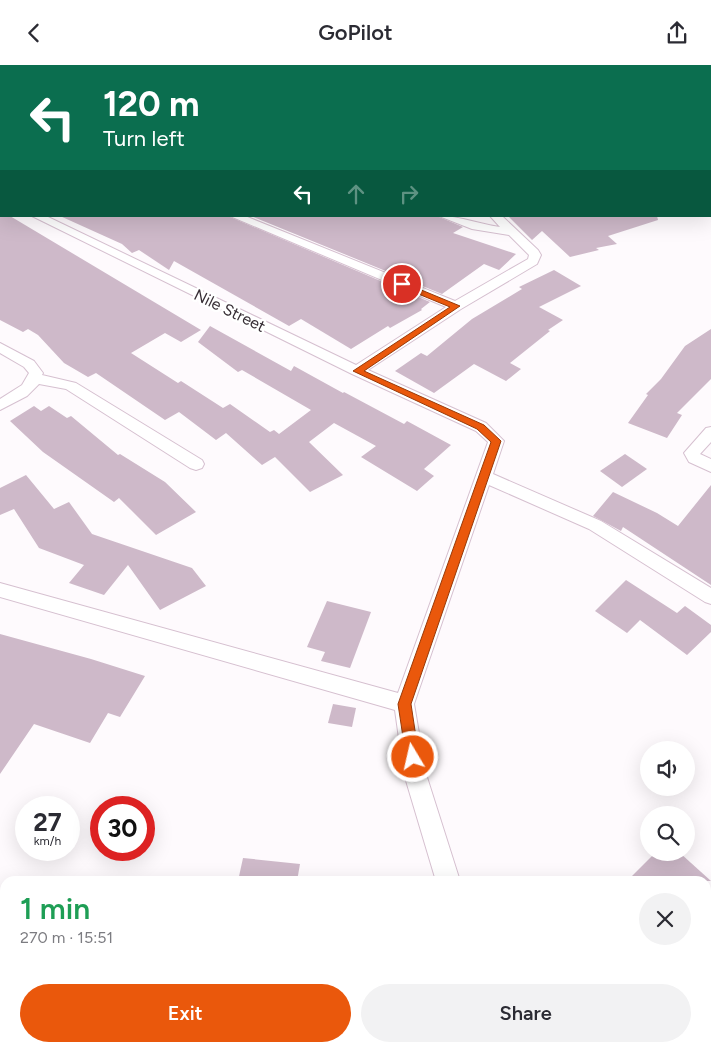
<!DOCTYPE html>
<meta charset="utf-8">
<style>
body{margin:0;font-family:Figtree,sans-serif;background:#f2f2f3;color:#2b2b33;height:100vh;display:flex;flex-direction:column;font-size:19px;white-space:nowrap}
*{box-sizing:border-box;margin:0}
p{font-size:16px;color:#7c7c81}
.icon{flex:none;width:28px;height:28px;fill:none;stroke:currentColor;stroke-width:2;stroke-linecap:round;stroke-linejoin:round}
.map{position:relative;flex:1;overflow:hidden}
.panel{position:absolute;left:0px;top:811px;width:711px;height:176px;display:flex;flex-direction:column;background:#fff;border-radius:15px 15px 0 0;box-shadow:0 5px 20px #0002}
.panel>*{flex:none}
.hud{position:absolute;left:0px;top:0px;width:711px;height:152px;box-shadow:0 5px 20px #0002;background:#0b6e4f;color:#fff;overflow:hidden}
.fabs{position:absolute;left:640px;top:676px;display:grid;gap:10px}
.fabs a{display:grid;place-items:center;width:55px;height:55px;border-radius:50%;background:#fff;box-shadow:0 5px 20px #0002;font-size:25px}
.speed{position:absolute;left:15px;top:731px;display:flex;gap:10px;font-size:25px;font-weight:700;text-align:center}
.speed>*{display:grid;place-content:center;width:65px;height:65px;border-radius:50%;background:#fff;box-shadow:0 5px 20px #0002;line-height:1}
.speed small{font-size:12px;font-weight:400}
.speed .limit{border:8px solid #d22;background:#fff;color:#111}
.pin{position:absolute;display:grid;place-items:center;width:42px;height:42px;color:#fff;margin:-21px;border:2px solid #fff;border-radius:50%;box-shadow:0 1px 5px #0007}
.me{position:absolute;width:55px;margin:-28px;rotate:351deg;stroke-linejoin:round;filter:drop-shadow(0 0 4px #0008)}
.turn{display:flex;align-items:center;gap:18px;height:105px;padding:0 20px;font-size:22px}
.turn .icon{width:65px;height:65px;stroke-width:2.5}
.turn b{display:block;font-size:35px;line-height:42px}
.lanes{display:flex;align-items:center;height:48px;padding:0 20px;background:#0003;justify-content:center;gap:25px;direction:ltr}
.lanes .off{opacity:.35}
.round{display:grid;place-items:center;flex:none;width:52px;height:52px;border-radius:26px;background:#f2f2f3}
.head{display:flex;align-items:center;justify-content:space-between;height:85px;padding:0 20px}
h1{font-size:30px;font-weight:600;line-height:38px;color:#1e9e55}
.primary-button{display:flex;gap:10px;margin-top:auto;padding:10px 20px}
.primary-button a{flex:1;height:58px;border-radius:30px;background:#ea580c;color:#fff;font-size:20px;font-weight:600;line-height:58px;text-align:center}
.primary-button a+a{background:#f2f2f3;color:#2b2b33}
header{display:flex;justify-content:space-between;align-items:center;height:65px;padding:0 20px;background:#fff;font-size:22px;font-weight:600}
.map>svg:first-child{display:block}
.building{fill:#ceb9c9}
.lines{fill:none;stroke-linecap:round;stroke-linejoin:round}
.minor-casing{stroke:#d6c0d0;stroke-width:2}
.minor{fill:#fff;fill-rule:evenodd}
.route{fill:#ea580c;stroke:#983908}
.labels{text-anchor:middle;stroke-width:5;stroke-linejoin:round;paint-order:stroke}
.far-street-label{font-size:16px;fill:#372e35;stroke:#fff}
</style>
<header><svg class="icon" aria-label="back" viewBox="0 0 24 24"><path d="M15 5l-7 7 7 7"/></svg>GoPilot<svg class="icon" aria-label="share" viewBox="0 0 24 24"><path d="M12 15V3M7 8l5-5 5 5M5 13v7h14v-7"/></svg></header>
<div class="map">
<svg width="711" height="987" viewBox="0 0 711 987">
<rect width="100%" height="100%" fill="#fefafd"/>
<g class="building">
<path d="M 0,145 L 1,151 L 10,151 L 201,265 L 181,277 L 165,268 L 131,288 L 178,318 L 181,316 L 223,343 L 230,339 L 270,367 L 274,365 L 279,369 L 311,345 L 242,305 L 238,307 L 198,277 L 210,261 L 291,306 L 294,301 L 343,328 L 344,327 L 404,359 L 407,356 L 451,380 L 424,404 L 434,411 L 417,426 L 361,392 L 376,381 L 334,358 L 309,377 L 343,410 L 310,427 L 275,392 L 262,400 L 226,368 L 216,375 L 179,347 L 165,355 L 96,308 L 88,312 L 64,298 L 38,270 L 28,264 L 23,267 L 0,255 Z"/>
<path d="M 60,151 L 228,151 L 430,237 L 421,244 L 422,245 L 390,263 L 388,261 L 351,284 L 301,254 L 289,261 L 174,196 L 169,205 L 139,185 L 132,188 L 122,179 Z"/>
<path d="M 251,151 L 437,151 L 463,162 L 453,168 L 516,189 L 499,205 L 484,199 L 442,229 Z"/>
<path d="M 508,151 L 657,151 L 658,155 L 608,171 L 617,179 L 596,183 L 599,185 L 570,192 L 542,166 L 532,175 Z"/>
<path d="M 554,205 L 581,221 L 539,242 L 563,255 L 548,265 L 550,266 L 510,298 L 521,304 L 506,316 L 474,299 L 434,328 L 395,306 L 421,288 L 427,291 L 472,254 L 522,224 L 519,222 Z"/>
<path d="M 711,264 L 711,314 L 677,348 L 682,350 L 667,373 L 628,358 L 648,330 L 646,329 L 661,314 L 685,281 Z"/>
<path d="M 34,341 L 41,346 L 49,341 L 67,353 L 71,351 L 118,390 L 120,389 L 165,417 L 196,447 L 156,470 L 119,433 L 114,437 L 43,387 L 10,356 Z"/>
<path d="M 625,389 L 647,404 L 622,422 L 600,406 Z"/>
<path d="M 26,410 L 54,444 L 69,437 L 92,469 L 192,503 L 206,521 L 160,545 L 128,500 L 104,530 L 69,518 L 84,500 L 39,483 L 14,444 L 0,450 L 0,423 Z"/>
<path d="M 711,420 L 711,520 L 623,462 L 621,466 L 593,451 L 613,427 L 657,448 L 678,461 Z"/>
<path d="M 626,515 L 677,548 L 685,541 L 711,560 L 711,567 L 687,590 L 640,555 L 627,568 L 595,546 Z"/>
<path d="M 327,536 L 371,547 L 350,603 L 321,596 L 325,587 L 307,582 Z"/>
<path d="M 0,569 L 91,594 L 145,611 L 120,652 L 108,648 L 90,678 L 34,659 L 0,709 Z"/>
<path d="M 333,639 L 356,643 L 352,662 L 328,658 Z"/>
<path d="M 655,788 L 680,788 L 711,816 L 627,816 Z"/>
<path d="M 243,793 L 300,799 L 297,816 L 238,816 Z"/>
</g>
<g class="lines">
<g class="minor-casing">
<g id="minor">
<path d="M 0,0 L 7,0 L 7,1 L 1,1 L 1,3 Z"/>
<path d="M 90,0 L 99,0 L 99,1 L 91,1 Z"/>
<path d="M 201,0 L 210,0 L 210,1 L 202,1 Z"/>
<path d="M 315,0 L 325,0 L 325,1 L 316,1 Z"/>
<path d="M 605,0 L 616,0 L 616,1 L 606,1 Z"/>
<path d="M 689,0 L 701,0 L 701,1 L 690,1 Z"/>
<rect x="710" y="2" width="1" height="6"/>
<rect x="0" y="62" width="1" height="6"/>
<rect x="0" y="128" width="1" height="6"/>
<path d="M 32,151 L 46,151 L 356,300 L 446,242 L 230,151 L 245,151 L 455,236 L 528,194 L 529,190 L 509,170 L 472,164 L 439,151 C 460,151 479,159 500,162 L 490,151 L 502,151 L 538,185 L 541,190 L 537,199 L 461,244 L 368,305 L 486,358 L 504,376 L 493,409 L 601,456 L 711,523 L 711,539 L 705,537 L 589,464 L 489,420 L 414,639 L 426,709 L 460,816 L 436,816 L 404,709 L 395,645 L 0,532 L 0,518 L 398,628 L 488,377 L 476,366 L 352,309 Z"/>
<path d="M 0,278 L 34,296 L 43,308 L 42,310 L 76,318 L 202,395 L 204,399 L 202,403 L 196,405 L 190,403 L 66,324 L 39,319 L 27,331 L 0,345 L 0,334 L 22,320 L 29,308 L 24,302 L 0,288 Z"/>
<path d="M 711,362 L 711,377 L 700,389 L 711,394 L 711,407 L 689,397 L 684,388 L 706,363 Z"/>
<path d="M 711,943 L 711,969 L 706,970 L 706,944 Z"/>
<rect x="460" y="982" width="26" height="5"/>
<path d="M 662,982 L 688,982 L 687,987 L 661,987 Z"/>
</g>
</g>
<use href="#minor" class="minor"/>
</g>
<path class="route" d="M 402,217 L 460,241 L 364,306 L 484,360 L 501,376 L 411,639 L 419,692 L 417,696 L 413,698 L 408,696 L 406,692 L 398,639 L 491,377 L 477,364 L 353,306 L 450,242 L 399,221 L 398,219 Z"/>
<g class="labels">
<g class="far-street-label">
<text transform="translate(230 245) rotate(26)" y="6">Nile Street</text>
</g>
</g>
</svg>
<div class="fabs">
<a><svg class="icon" aria-label="sound" viewBox="0 0 24 24"><path d="M4 9h4l5-4v14l-5-4H4zM17 9q2 3 0 6"/></svg></a>
<a><svg class="icon" aria-label="search" viewBox="0 0 24 24"><circle cx="10" cy="10" r="6"/><path d="M15 15l6 6"/></svg></a>
</div>
<div class="speed"><div>27<small>km/h</small></div><div class="limit">30</div></div>
<div class="pin" style="left:402px;top:219px;background:#d93025"><svg class="icon" aria-label="arrive" viewBox="0 0 24 24"><path d="M6 21V4h12l-3 4 3 4H6"/></svg></div>
<svg class="me" style="left:413px;top:692px" viewBox="-20 -20 40 40"><circle r="17" fill="#ea580c" stroke="#fff" stroke-width="3"/><path d="M0-11L8 9 0 5-8 9z" fill="#fff"/></svg>
<div class="hud">
<div class="turn"><svg class="icon" aria-label="left" viewBox="0 0 24 24"><path d="M17 20v-9H6M10 6l-5 5 5 5"/></svg><div><b>120 m</b>Turn left</div></div>
<div class="lanes"><svg class="icon" aria-label="left" viewBox="0 0 24 24"><path d="M17 20v-9H6M10 6l-5 5 5 5"/></svg><svg class="icon off" aria-label="ahead" viewBox="0 0 24 24"><path d="M12 20V5M6 11l6-6 6 6"/></svg><svg class="icon off" aria-label="right" viewBox="0 0 24 24"><path d="M7 20v-9h11M14 6l5 5-5 5"/></svg></div>
</div>
<section class="panel">
<div class="head"><div><h1>1 min</h1><p>270 m · 15:51</p></div><a class="round"><svg class="icon" aria-label="close" viewBox="0 0 24 24"><path d="M6 6l12 12M18 6L6 18"/></svg></a></div>
<div class="primary-button"><a>Exit</a><a>Share</a></div>
</section>
</div>
